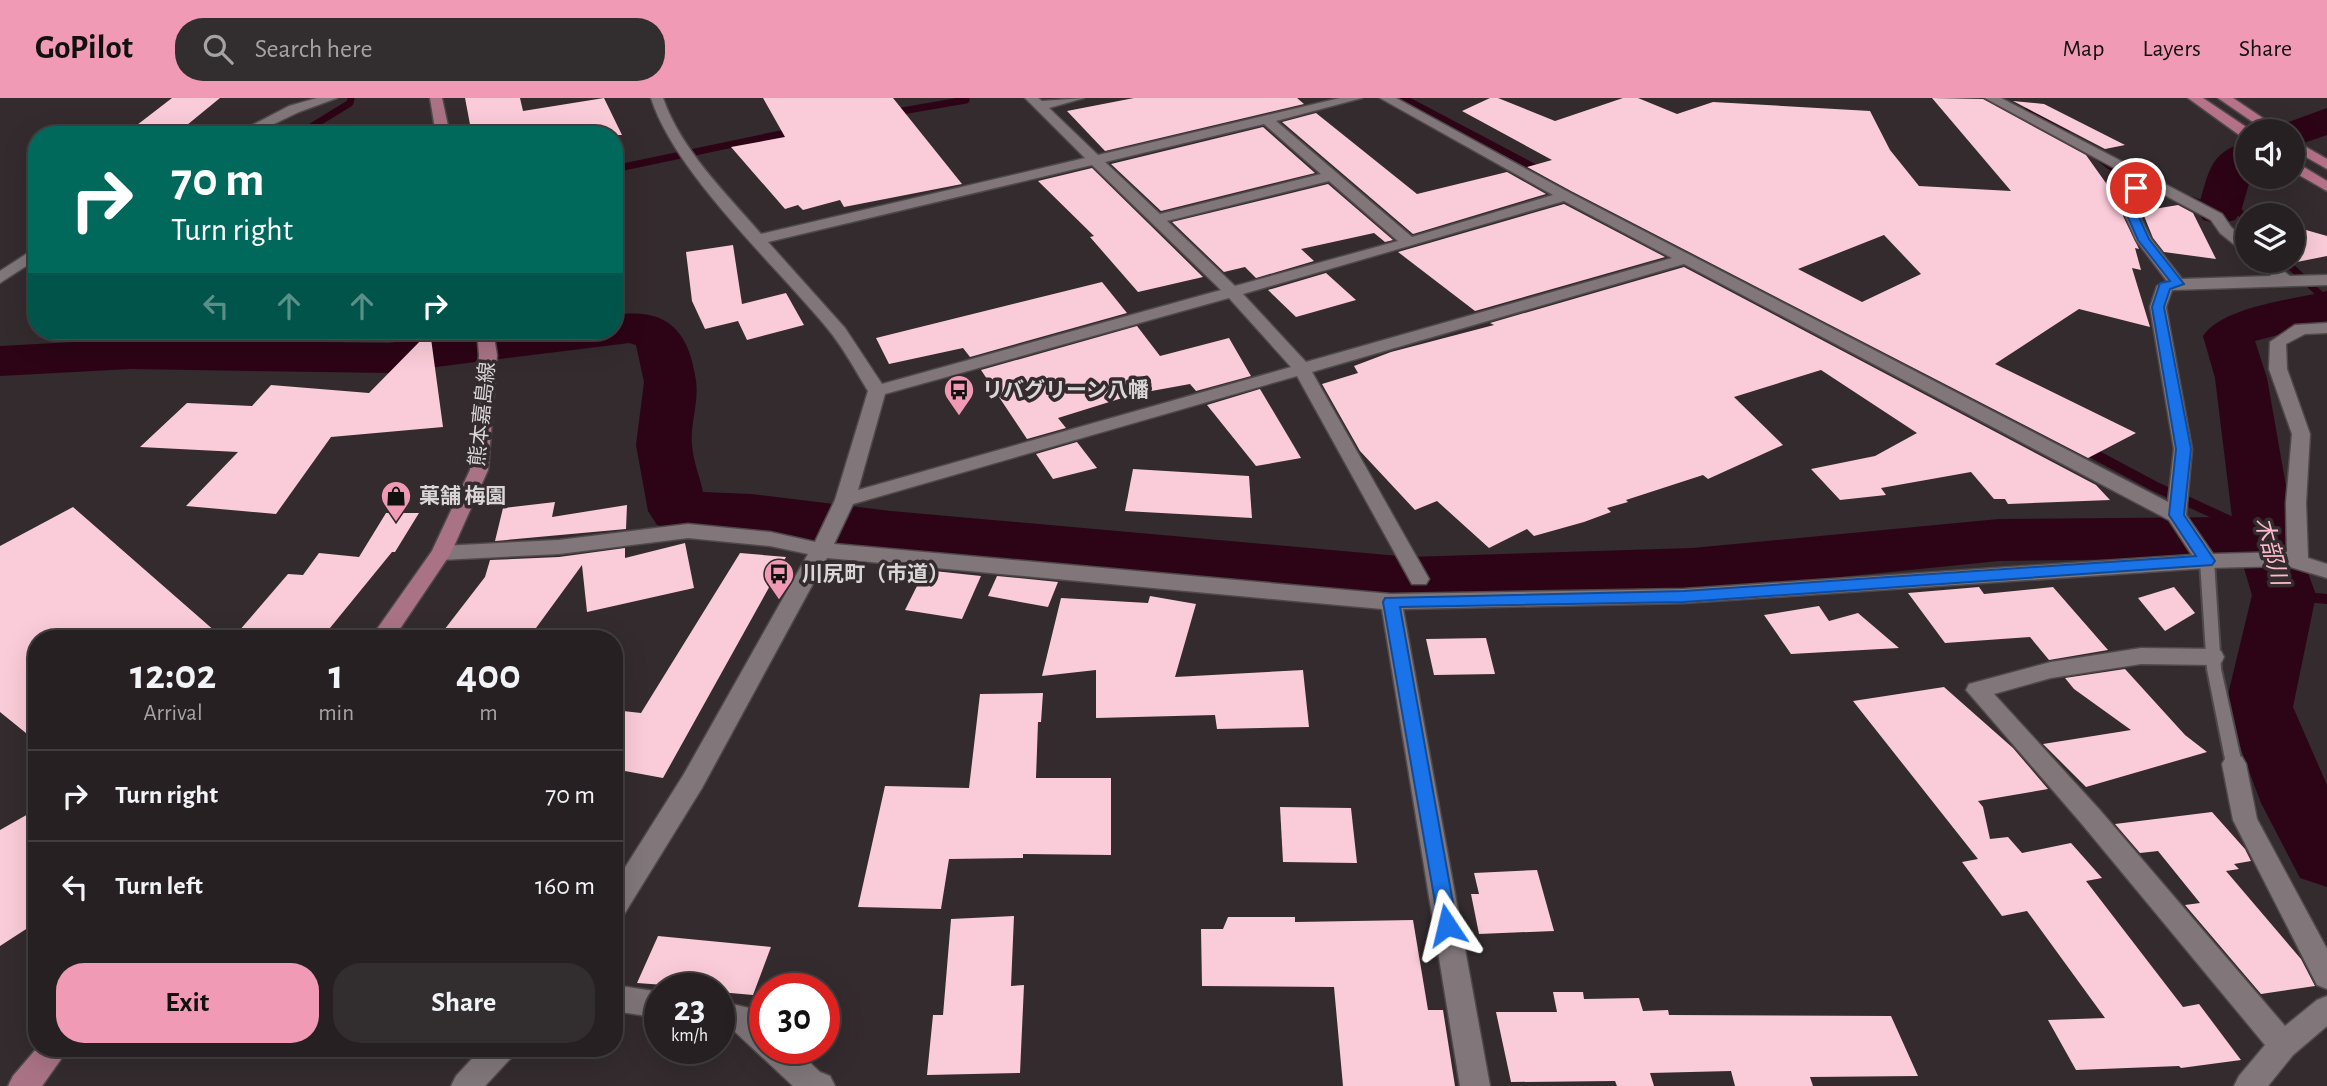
<!DOCTYPE html>
<meta charset="utf-8">
<style>
body{margin:0;font-family:"Alegreya Sans","Noto Sans JP",sans-serif;background:#322d2f;color:#f1f3f6;height:100vh;display:flex;flex-direction:column;font-size:26px;white-space:nowrap}
*{box-sizing:border-box;margin:0}
p{font-size:23px;color:#a4a3a5}
.icon{flex:none;width:38px;height:38px;fill:none;stroke:currentColor;stroke-width:2;stroke-linecap:round;stroke-linejoin:round}
.map{position:relative;flex:1;overflow:hidden}
.panel{position:absolute;left:28px;top:532px;width:595px;height:427px;display:flex;flex-direction:column;background:#262022;border-radius:28px;box-shadow:0 7px 28px #0002,0 0 0 2px #423e40}
.panel>*{flex:none}
.top-card{position:absolute;left:28px;top:28px;width:595px;height:214px;border-radius:28px;box-shadow:0 7px 28px #0002,0 0 0 2px #423e40;background:#00695c;color:#fff;overflow:hidden}
.tools{position:absolute;left:2235px;top:21px;display:grid;gap:14px}
.tools a{display:grid;place-items:center;width:70px;height:70px;border-radius:50%;background:#262022;box-shadow:0 7px 28px #0002,0 0 0 2px #423e40;font-size:35px}
.speed{position:absolute;left:644px;top:875px;display:flex;gap:14px;font-size:35px;font-weight:700;text-align:center}
.speed>*{display:grid;place-content:center;width:91px;height:91px;border-radius:50%;background:#262022;box-shadow:0 7px 28px #0002,0 0 0 2px #423e40;line-height:1}
.speed small{font-size:18px;font-weight:400}
.speed .limit{border:10px solid #d22;background:#fff;color:#111}
.pin{position:absolute;display:grid;place-items:center;width:60px;height:60px;color:#fff;margin:-30px;border:4px solid #fff;border-radius:50%;box-shadow:0 2px 7px #0007}
.me{position:absolute;width:77px;margin:-38px;rotate:350deg;stroke-linejoin:round;filter:drop-shadow(0 0 5px #0008)}
.turn{display:flex;align-items:center;gap:24px;height:147px;padding:0 28px;font-size:32px}
.turn .icon{width:91px;height:91px;stroke-width:2.5}
.turn b{display:block;font-size:49px;line-height:60px}
.lanes{display:flex;align-items:center;height:66px;padding:0 28px;background:#0003;justify-content:center;gap:35px;direction:ltr}
.lanes .off{opacity:.35}
.eta{display:flex;justify-content:space-evenly;align-items:center;height:119px;text-align:center}
.eta b{font-size:42px;font-weight:700;line-height:49px}
.button{display:flex;gap:14px;margin-top:auto;padding:14px 28px}
.button a{flex:1;height:80px;border-radius:28px;background:#f09ab5;color:#111;font-size:28px;font-weight:700;line-height:80px;text-align:center}
.button a+a{background:#322d2f;color:#f1f3f6}
ul{padding:0;list-style:none}
li{display:flex;align-items:center;gap:21px;height:91px;padding:0 28px;border-top:2px solid #423e40}
li div{flex:1}
li b{display:block;font-size:26px}
li em{font-style:normal}
header{display:flex;align-items:center;gap:42px;box-sizing:border-box;height:98px;padding:0 35px;background:#f09ab5;color:#111}
header strong{font-size:33px}
nav{display:flex;gap:38px;margin-inline-start:auto;font-size:24px}
.search{width:490px;height:63px;background:#322d2f;display:flex;align-items:center;gap:18px;box-sizing:border-box;padding:0 24px;border-radius:28px;color:#a4a3a5;font-size:26px}
.map>svg:first-child{display:block}
.lines{fill:none;stroke-linecap:round;stroke-linejoin:round}
.stream-far1{stroke:#2c0415;stroke-width:7}
.stream{stroke:#2c0415;stroke-width:10}
.river{fill:#2c0415;fill-rule:evenodd}
.building{fill:#facbd8;fill-rule:evenodd}
.service-casing{stroke:#50494b;stroke-width:4}
.minor-casing{stroke:#50494b;stroke-width:3}
.primary-casing{stroke:#50494b;stroke-width:3}
.trunk-casing{stroke:#50494b;stroke-width:3}
.service{fill:#81777a;fill-rule:evenodd}
.minor{fill:#81777a;fill-rule:evenodd}
.primary{fill:#a97385;fill-rule:evenodd}
.trunk{fill:#b67289;fill-rule:evenodd}
.route{fill:#1a73e8;stroke:#114b97;stroke-width:2}
.labels{text-anchor:middle;stroke-width:7;stroke-linejoin:round;paint-order:stroke}
.poi-label{font-size:21px;font-weight:bold;fill:#dad5d6;stroke:#332b2d;text-anchor:start}
.street-label{font-size:21px;fill:#dad5d6;stroke:#332b2d}
.water-label{font-size:23px;font-style:italic;fill:#fcbace;stroke:#332b2d}
</style>
<header>
<strong>GoPilot</strong>
<div class="search"><svg class="icon" aria-label="search" viewBox="0 0 24 24"><circle cx="10" cy="10" r="6"/><path d="M15 15l6 6"/></svg>Search here</div>
<nav><a>Map</a><a>Layers</a><a>Share</a></nav>
</header>
<div class="map">
<svg width="2327" height="988" viewBox="0 0 2327 988">
<rect width="100%" height="100%" fill="#332b2d"/>
<g class="lines">
<g class="stream-far1">
<path d="M 1403,0 L 1543,74"/>
<path d="M 2026,14 L 2067,36"/>
<path d="M 890,15 L 966,2"/>
<path d="M 298,37 L 350,5 L 351,0"/>
<path d="M 2097,58 L 2115,72 L 2134,79"/>
<path d="M 614,71 L 795,33"/>
<path d="M 2192,102 L 2219,113 L 2225,99 L 2247,122"/>
<path d="M 2285,163 L 2327,203"/>
</g>
<g class="stream">
<path d="M 2083,350 L 2154,388 L 2265,439"/>
<path d="M 2284,497 L 2327,501"/>
</g>
<g class="river">
<path d="M 2327,10 L 2327,37 L 2292,49 L 2292,33 L 2274,33 L 2278,28 Z"/>
<path d="M 2247,44 L 2247,79 L 2251,79 L 2241,113 L 2235,122 L 2219,126 L 2203,122 L 2197,113 C 2209,77 2207,54 2247,44 Z"/>
<path d="M 2327,193 L 2327,224 L 2255,243 L 2267,280 L 2295,439 L 2316,497 L 2293,609 L 2327,687 L 2327,789 L 2300,780 L 2261,705 L 2225,609 L 2252,497 L 2241,460 L 1999,463 L 1692,494 L 1410,503 L 891,453 L 751,436 L 678,433 L 657,427 L 648,413 L 636,347 L 644,284 L 636,247 L 629,245 L 388,275 L 130,271 L 0,278 L 0,248 L 130,241 L 388,245 L 485,233 L 614,233 L 614,217 C 667,209 689,232 696,283 C 699,304 690,326 692,347 C 693,363 700,379 703,394 L 751,396 L 891,413 L 1410,459 L 1692,450 L 1999,421 L 2232,419 L 2215,280 L 2203,238 C 2223,208 2292,202 2327,193 Z"/>
</g>
</g>
<g class="building">
<path d="M 172,0 L 220,0 L 187,27 L 137,27 Z"/>
<path d="M 465,0 L 520,0 L 523,13 L 604,0 L 622,37 L 472,37 Z"/>
<path d="M 763,0 L 893,0 L 962,86 L 844,109 L 840,102 L 803,112 L 798,107 L 785,111 L 731,49 L 785,39 Z"/>
<path d="M 1134,0 L 1297,0 L 1304,6 L 1105,53 L 1067,13 Z"/>
<path d="M 1490,0 L 1498,0 L 1555,23 L 1623,0 L 1638,0 L 1677,16 L 1713,4 L 1870,13 L 1890,52 L 1919,88 L 2011,93 L 1932,0 L 1983,1 L 2086,57 L 2123,109 L 2123,118 L 2139,151 L 2135,150 L 2141,172 L 2132,170 L 2150,229 L 2079,211 L 1995,266 L 2136,335 L 2088,360 L 1571,93 L 1527,69 L 1552,62 L 1462,13 ZM 1884,137 L 1921,176 L 1862,204 L 1798,171 Z"/>
<path d="M 2013,3 L 2044,6 L 2125,47 L 2105,51 Z"/>
<path d="M 1316,15 L 1417,96 L 1507,74 L 1546,96 L 1413,136 L 1282,24 Z"/>
<path d="M 1263,29 L 1315,75 L 1161,113 L 1111,66 Z"/>
<path d="M 1092,70 L 1203,179 L 1138,194 L 1090,139 L 1094,138 L 1038,83 Z"/>
<path d="M 1328,86 L 1393,142 L 1385,144 L 1374,135 L 1301,151 L 1314,163 L 1256,180 L 1245,169 L 1224,174 L 1172,124 Z"/>
<path d="M 1564,106 L 1665,159 L 1475,213 L 1398,154 Z"/>
<path d="M 2178,107 L 2193,115 L 2216,161 L 2164,154 L 2153,140 L 2142,113 Z"/>
<path d="M 2292,128 L 2327,138 L 2327,158 L 2292,165 Z"/>
<path d="M 733,147 L 742,206 L 786,195 L 804,227 L 747,242 L 738,223 L 705,231 L 692,203 L 686,154 Z"/>
<path d="M 1684,169 L 2096,387 L 2110,402 L 2008,406 L 2005,401 L 1994,401 L 1971,374 L 1881,390 L 1886,397 L 1840,402 L 1811,371 L 1875,358 L 1917,335 L 1821,272 L 1734,299 L 1783,347 L 1708,381 L 1703,377 L 1626,402 L 1628,404 L 1607,410 L 1611,414 L 1584,424 L 1534,438 L 1527,431 L 1489,450 L 1437,403 L 1415,412 L 1360,353 L 1322,286 L 1358,275 L 1354,268 L 1391,254 L 1494,227 L 1490,225 Z"/>
<path d="M 1326,175 L 1356,202 L 1296,219 L 1268,192 Z"/>
<path d="M 1102,184 L 1127,215 L 970,259 L 963,250 L 889,266 L 876,240 Z"/>
<path d="M 1137,228 L 1160,258 L 1229,240 L 1251,278 L 1196,293 L 1190,286 L 1135,296 L 1058,320 L 1066,330 L 1027,341 L 981,272 Z"/>
<path d="M 430,233 L 443,329 L 331,339 L 276,416 L 186,408 L 238,354 L 140,349 L 187,305 L 252,308 L 271,287 L 369,295 Z"/>
<path d="M 1260,291 L 1301,360 L 1256,368 L 1207,307 Z"/>
<path d="M 1077,344 L 1097,370 L 1053,381 L 1036,356 Z"/>
<path d="M 1133,371 L 1249,378 L 1252,420 L 1125,413 Z"/>
<path d="M 555,404 L 552,419 L 627,407 L 626,431 L 495,443 L 503,410 Z"/>
<path d="M 73,409 L 224,541 L 37,541 L 37,644 L 0,614 L 0,448 Z"/>
<path d="M 386,415 L 419,415 L 395,454 L 392,454 L 321,541 L 232,541 L 288,476 L 303,477 L 319,455 L 359,459 Z"/>
<path d="M 685,445 L 694,490 L 587,514 L 582,467 L 528,541 L 478,541 L 441,536 L 485,479 L 490,462 L 559,459 L 625,450 L 625,460 Z"/>
<path d="M 740,455 L 786,459 L 663,680 L 614,671 L 614,612 L 641,615 Z"/>
<path d="M 925,472 L 981,478 L 962,521 L 905,512 Z"/>
<path d="M 997,478 L 1058,484 L 1048,509 L 988,498 Z"/>
<path d="M 1979,489 L 1984,496 L 2053,489 L 2108,552 L 2049,562 L 2030,539 L 1945,545 L 1908,495 Z"/>
<path d="M 2174,489 L 2195,515 L 2165,533 L 2138,500 Z"/>
<path d="M 1150,498 L 1196,506 L 1175,579 L 1303,572 L 1309,629 L 1217,631 L 1215,617 L 1096,620 L 1096,572 L 1042,578 L 1061,500 L 1148,505 Z"/>
<path d="M 1819,508 L 1829,523 L 1858,515 L 1899,550 L 1791,556 L 1764,517 Z"/>
<path d="M 1486,540 L 1495,576 L 1434,577 L 1426,541 Z"/>
<path d="M 2125,571 L 2185,637 L 2207,654 L 2086,689 L 2043,646 L 2131,632 L 2074,591 L 2065,580 Z"/>
<path d="M 1944,589 L 2013,650 L 2048,691 L 1978,703 L 1983,709 L 1990,741 L 2008,739 L 2022,755 L 2071,745 L 2102,780 L 2086,783 L 2183,909 L 2199,906 L 2241,962 L 2181,970 L 2179,968 L 2076,972 L 2048,922 L 2105,920 L 2027,813 L 2002,818 L 1962,764 L 1978,761 L 1853,603 Z"/>
<path d="M 1043,595 L 1041,624 L 1038,624 L 1036,680 L 1111,680 L 1111,757 L 1023,756 L 1023,760 L 949,761 L 941,811 L 858,809 L 885,688 L 969,690 L 980,596 Z"/>
<path d="M 1280,709 L 1351,710 L 1357,765 L 1283,764 Z"/>
<path d="M 37,711 L 37,824 L 0,848 L 0,732 Z"/>
<path d="M 2212,714 L 2245,751 L 2251,763 L 2234,766 L 2239,771 L 2226,773 L 2301,861 L 2315,888 L 2261,896 L 2185,807 L 2200,805 L 2158,753 L 2140,755 L 2115,726 Z"/>
<path d="M 1537,772 L 1554,833 L 1479,836 L 1471,796 L 1479,796 L 1474,775 Z"/>
<path d="M 1014,818 L 1011,888 L 1024,887 L 1020,975 L 927,977 L 933,917 L 943,917 L 951,821 Z"/>
<path d="M 1228,819 L 1295,819 L 1295,824 L 1413,822 L 1428,912 L 1443,912 L 1455,988 L 1343,988 L 1334,889 L 1202,888 L 1201,831 L 1223,831 Z"/>
<path d="M 658,838 L 771,849 L 753,897 L 719,894 L 719,891 L 637,885 Z"/>
<path d="M 1553,894 L 1583,894 L 1584,901 L 1639,900 L 1643,913 L 1668,912 L 1669,917 L 1891,918 L 1918,978 L 1810,979 L 1813,988 L 1735,988 L 1731,973 L 1650,975 L 1654,988 L 1617,988 L 1615,983 L 1511,984 L 1496,914 L 1557,914 Z"/>
</g>
<g class="lines">
<g class="service-casing">
<path id="service" d="M 2207,458 L 2214,463 L 2221,571 L 2242,666 L 2240,671 L 2234,672 L 2228,671 L 2226,666 L 2207,571 L 2200,463 Z"/>
</g>
<g class="minor-casing">
<g id="minor">
<path d="M 317,0 L 337,0 L 299,14 L 251,37 L 233,37 L 289,8 Z"/>
<path d="M 651,0 L 663,0 C 681,52 726,95 761,136 L 1085,60 L 1025,0 L 1038,0 L 1042,3 L 1084,0 L 1049,10 L 1098,57 L 1340,0 L 1362,0 L 1276,23 L 1412,139 L 1553,97 L 1380,0 L 1396,0 L 1570,95 L 2168,404 L 2174,351 L 2150,209 L 2157,188 L 2167,183 L 2136,142 L 2125,117 L 2129,78 L 1985,0 L 2001,0 L 2222,116 L 2231,129 L 2247,144 L 2247,157 L 2220,135 L 2211,122 L 2142,85 L 2139,117 L 2151,141 L 2182,181 L 2271,178 L 2253,163 L 2270,163 L 2290,178 L 2327,177 L 2327,187 L 2172,192 L 2166,209 L 2192,351 L 2186,417 L 2213,456 L 2287,454 L 2286,405 L 2292,336 L 2269,271 L 2270,244 L 2295,227 L 2327,225 L 2327,235 L 2305,236 L 2286,246 L 2287,271 L 2310,336 L 2306,405 L 2308,460 L 2327,466 L 2327,480 L 2287,468 L 2207,470 L 1684,505 L 1403,511 L 1490,988 L 1460,988 L 1382,511 L 827,460 L 702,690 L 623,818 L 614,821 L 614,787 L 684,676 L 808,456 L 770,448 L 688,440 L 559,456 L 441,462 L 431,455 L 441,448 L 559,442 L 688,426 L 770,434 L 815,444 L 835,402 L 868,293 C 855,272 843,249 827,230 C 776,168 674,74 651,0 ZM 1264,26 L 1321,76 L 1160,116 L 1105,64 ZM 1092,67 L 1221,192 L 882,286 L 845,230 L 768,144 ZM 1329,83 L 1398,143 L 1235,188 L 1167,123 ZM 1564,103 L 1672,160 L 1306,264 L 1243,196 ZM 1684,166 L 2169,422 L 2192,457 L 1684,491 L 1391,496 L 834,446 L 853,406 L 1297,278 L 1412,486 L 1426,486 L 1429,481 L 1312,274 ZM 1229,200 L 1291,269 L 858,392 L 885,296 Z"/>
<path d="M 37,149 L 37,161 L 0,185 L 0,173 Z"/>
<path d="M 2141,550 L 2213,551 L 2221,553 L 2224,559 L 2221,565 L 2213,567 L 2141,566 L 2051,580 L 1994,596 L 2099,711 L 2285,928 L 2317,902 L 2327,898 L 2327,928 L 2293,957 L 2268,988 L 2234,988 L 2239,978 L 2265,947 L 2081,725 L 1966,592 L 1969,586 L 2051,564 Z"/>
<path d="M 2234,656 L 2242,659 L 2246,666 L 2257,721 L 2327,851 L 2327,891 L 2317,887 L 2233,722 L 2222,666 L 2226,659 Z"/>
<path d="M 614,887 L 660,894 L 660,920 L 614,913 Z"/>
<path d="M 719,903 L 749,910 L 765,924 L 765,950 L 794,950 L 820,974 L 830,978 L 835,988 L 793,988 L 732,931 L 719,929 Z"/>
<path d="M 482,950 L 515,950 L 511,960 L 485,988 L 451,988 L 456,978 Z"/>
</g>
</g>
<g class="primary-casing">
<g id="primary">
<path d="M 430,0 L 442,0 L 450,37 L 436,37 Z"/>
<path d="M 477,233 L 493,233 L 497,257 L 488,372 L 451,455 L 393,541 L 370,541 L 432,453 L 470,372 L 479,257 Z"/>
<path d="M 37,950 L 69,950 L 42,988 L 8,988 L 13,978 Z"/>
</g>
</g>
<g class="trunk-casing">
<g id="trunk">
<path d="M 2188,0 L 2203,0 L 2252,33 L 2247,33 L 2247,40 L 2242,39 Z"/>
<path d="M 2218,0 L 2233,0 L 2282,33 L 2266,33 Z"/>
<path d="M 2292,41 L 2327,61 L 2327,71 L 2292,51 Z"/>
<path d="M 2292,62 L 2327,83 L 2327,93 L 2292,73 Z"/>
</g>
</g>
<use href="#service" class="service"/>
<use href="#minor" class="minor"/>
<use href="#primary" class="primary"/>
<use href="#trunk" class="trunk"/>
</g>
<path class="route" d="M 2136,87 L 2142,90 L 2138,117 L 2149,141 L 2184,186 L 2170,191 L 2164,209 L 2191,351 L 2184,417 L 2215,463 L 2212,467 L 1684,504 L 1400,509 L 1457,827 L 1454,833 L 1447,835 L 1440,833 L 1383,504 L 1385,500 L 1684,493 L 2196,458 L 2169,417 L 2176,351 L 2152,209 L 2160,185 L 2170,183 L 2138,142 L 2127,117 L 2131,90 Z"/>
<defs>
<g id="bus-pin" transform="scale(1.575)"><path d="M0 17L-7.5 6A9.5 9.5 0 1 1 7.5 6Z" fill="#f09ab5" stroke="#332b2d"/><path d="M-5-6H5V4H4V6H2V4H-2V6H-4V4H-5ZM-3.5-4V0h7V-4ZM-3.5 1.2v1.5H-2V1.2ZM2 1.2v1.5H3.5V1.2Z" fill="#111"/></g>
<g id="shop-pin" transform="scale(1.575)"><path d="M0 17L-7.5 6A9.5 9.5 0 1 1 7.5 6Z" fill="#f09ab5" stroke="#332b2d"/><path d="M-5-2.5h2.3a2.7 3.5 0 0 1 5.4 0H5L5.5 6h-11ZM-1.5-2.5h3a1.5 2.3 0 0 0-3 0Z" fill="#111"/></g>
</defs>
<g fill-rule="evenodd">
<use href="#bus-pin" x="959" y="292"/>
<use href="#shop-pin" x="396" y="398"/>
<use href="#bus-pin" x="779" y="476"/>
</g>
<g class="labels">
<g class="poi-label">
<text x="982" y="299">リバグリーン八幡</text>
<text x="419" y="405">菓舗 梅園</text>
<text x="802" y="483">川尻町（市道）</text>
</g>
<g class="street-label">
<text transform="translate(482 316) rotate(-84)" y="7">熊本嘉島線</text>
</g>
<g class="water-label">
<text transform="translate(2272 453) rotate(75)" y="8">木部川</text>
</g>
</g>
</svg>
<div class="tools">
<a><svg class="icon" aria-label="sound" viewBox="0 0 24 24"><path d="M4 9h4l5-4v14l-5-4H4zM17 9q2 3 0 6"/></svg></a>
<a><svg class="icon" aria-label="layers" viewBox="0 0 24 24"><path d="M12 4l9 5-9 5-9-5zM3 14l9 5 9-5"/></svg></a>
</div>
<div class="speed"><div>23<small>km/h</small></div><div class="limit">30</div></div>
<div class="pin" style="left:2136px;top:90px;background:#d93025"><svg class="icon" aria-label="arrive" viewBox="0 0 24 24"><path d="M6 21V4h12l-3 4 3 4H6"/></svg></div>
<svg class="me" style="left:1447px;top:827px" viewBox="-20 -20 40 40"><path d="M0-17L14 15 0 8-14 15z" fill="#1a73e8" stroke="#fff" stroke-width="4"/></svg>
<div class="top-card">
<div class="turn"><svg class="icon" aria-label="right" viewBox="0 0 24 24"><path d="M7 20v-9h11M14 6l5 5-5 5"/></svg><div><b>70 m</b>Turn right</div></div>
<div class="lanes"><svg class="icon off" aria-label="left" viewBox="0 0 24 24"><path d="M17 20v-9H6M10 6l-5 5 5 5"/></svg><svg class="icon off" aria-label="ahead" viewBox="0 0 24 24"><path d="M12 20V5M6 11l6-6 6 6"/></svg><svg class="icon off" aria-label="ahead" viewBox="0 0 24 24"><path d="M12 20V5M6 11l6-6 6 6"/></svg><svg class="icon" aria-label="right" viewBox="0 0 24 24"><path d="M7 20v-9h11M14 6l5 5-5 5"/></svg></div>
</div>
<section class="panel">
<div class="eta">
<div><b>12:02</b><p>Arrival</p></div>
<div><b>1</b><p>min</p></div>
<div><b>400</b><p>m</p></div>
</div>
<ul>
<li><svg class="icon" aria-label="right" viewBox="0 0 24 24"><path d="M7 20v-9h11M14 6l5 5-5 5"/></svg><div><b>Turn right</b></div><em>70 m</em></li>
<li><svg class="icon" aria-label="left" viewBox="0 0 24 24"><path d="M17 20v-9H6M10 6l-5 5 5 5"/></svg><div><b>Turn left</b></div><em>160 m</em></li>
</ul>
<div class="button"><a>Exit</a><a>Share</a></div>
</section>
</div>
